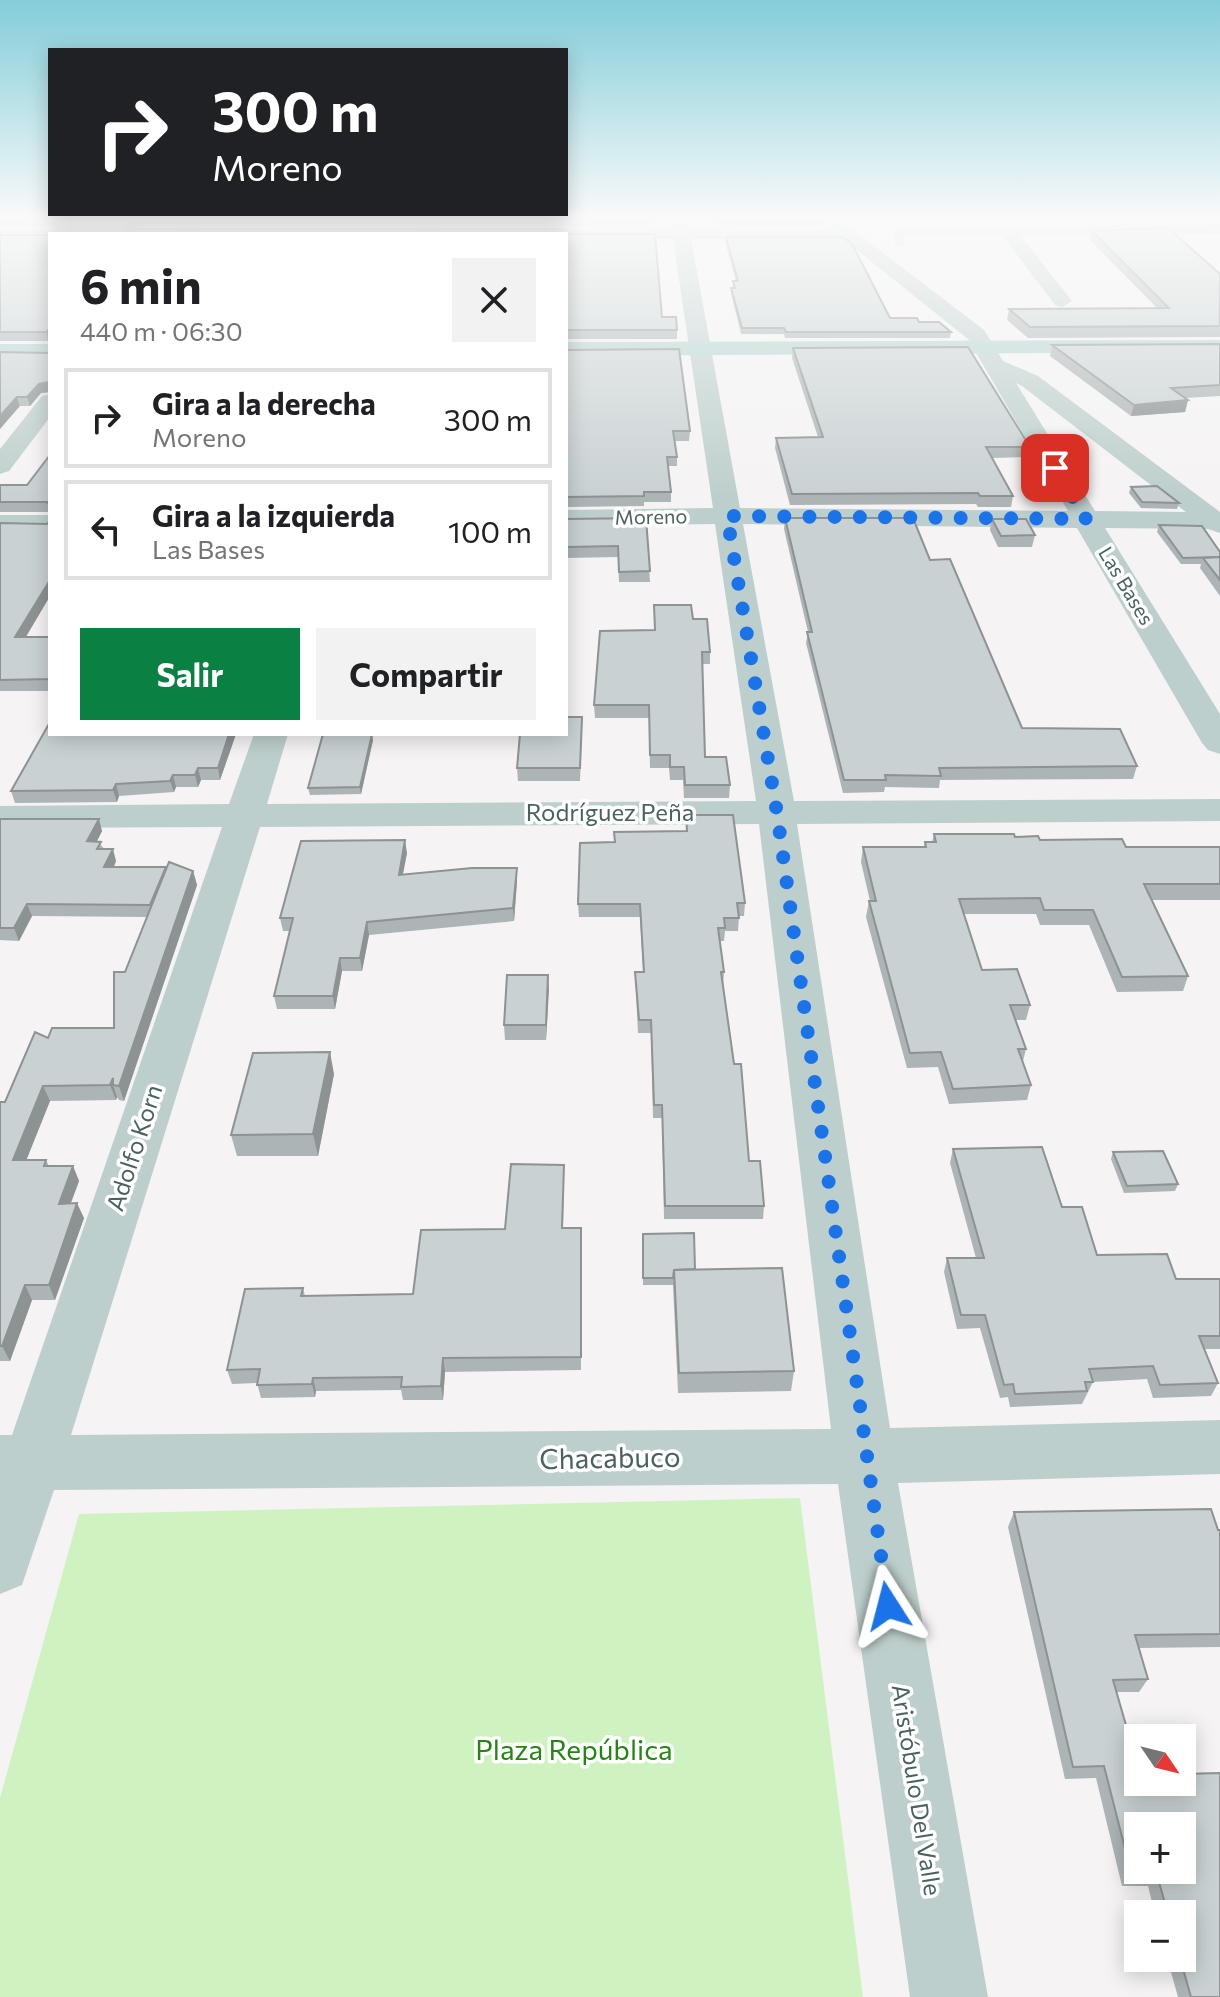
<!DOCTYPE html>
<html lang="es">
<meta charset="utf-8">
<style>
body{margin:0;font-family:Commissioner,sans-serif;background:#f2f2f2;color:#202124;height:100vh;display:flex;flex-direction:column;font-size:30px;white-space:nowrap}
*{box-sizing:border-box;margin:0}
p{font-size:26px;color:#757577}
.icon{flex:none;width:44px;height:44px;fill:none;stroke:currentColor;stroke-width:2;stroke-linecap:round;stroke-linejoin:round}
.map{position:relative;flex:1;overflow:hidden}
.side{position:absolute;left:48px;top:232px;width:520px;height:504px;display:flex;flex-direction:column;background:#fff;border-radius:0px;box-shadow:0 4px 20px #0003}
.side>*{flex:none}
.hud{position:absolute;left:48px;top:48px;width:520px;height:168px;border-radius:0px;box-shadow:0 4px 20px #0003;background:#202124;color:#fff;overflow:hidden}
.needle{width:52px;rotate:125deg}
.buttons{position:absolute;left:1124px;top:1724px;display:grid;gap:16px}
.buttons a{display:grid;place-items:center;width:72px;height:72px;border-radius:0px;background:#fff;box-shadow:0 4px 20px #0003;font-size:40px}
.pin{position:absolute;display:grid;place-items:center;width:68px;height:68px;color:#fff;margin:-34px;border-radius:16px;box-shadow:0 4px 12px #0006}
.me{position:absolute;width:88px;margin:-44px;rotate:351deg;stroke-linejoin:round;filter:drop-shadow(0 0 6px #0008)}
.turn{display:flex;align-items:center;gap:28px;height:168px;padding:0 32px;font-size:36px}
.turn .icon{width:104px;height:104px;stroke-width:2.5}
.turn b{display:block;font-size:56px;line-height:68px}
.round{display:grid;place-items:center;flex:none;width:84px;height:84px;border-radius:0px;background:#f2f2f2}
.head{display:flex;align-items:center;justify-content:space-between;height:136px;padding:0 32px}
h1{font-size:48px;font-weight:700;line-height:60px}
.button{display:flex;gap:16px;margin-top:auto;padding:16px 32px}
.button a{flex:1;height:92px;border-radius:0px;background:#0b8043;color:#fff;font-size:32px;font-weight:700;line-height:92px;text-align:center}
.button a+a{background:#f2f2f2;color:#202124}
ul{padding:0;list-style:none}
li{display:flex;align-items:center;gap:24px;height:100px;margin:0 16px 12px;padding:0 16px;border:4px solid #e0e0e0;border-radius:0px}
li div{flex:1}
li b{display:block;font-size:30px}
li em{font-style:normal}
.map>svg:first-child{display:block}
.green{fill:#cef3c0}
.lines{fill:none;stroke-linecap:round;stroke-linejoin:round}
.minor-tunnel{stroke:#cacfce;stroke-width:19;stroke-dasharray:19 10;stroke-linecap:butt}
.minor{fill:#bdcfcc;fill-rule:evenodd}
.major{fill:#b1d2cd;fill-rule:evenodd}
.wall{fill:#adb4b5}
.shaded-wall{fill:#8d9293}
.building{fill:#c9d1d2;stroke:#8d9293;stroke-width:2;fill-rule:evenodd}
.route{stroke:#1a73e8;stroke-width:14;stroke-dasharray:0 25.2}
.labels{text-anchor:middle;stroke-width:7;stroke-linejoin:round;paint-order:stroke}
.far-street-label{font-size:20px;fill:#49625d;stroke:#fff}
.street-label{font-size:24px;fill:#49625d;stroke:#fff}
.near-street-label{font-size:28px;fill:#49625d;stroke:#fff}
.near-park-label{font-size:28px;fill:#248512;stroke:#fff}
</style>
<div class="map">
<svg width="1220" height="1997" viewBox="0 0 1220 1997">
<rect width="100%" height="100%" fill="#f5f3f4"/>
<path class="green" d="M 800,1498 L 863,1997 L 0,1997 L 0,1798 L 79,1514 Z"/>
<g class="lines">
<path class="minor-tunnel" d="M 895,236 L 904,236"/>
<g class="minor">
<path d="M 188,216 L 206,216 L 192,234 L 174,234 Z"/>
<path d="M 425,216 L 442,216 L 435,234 L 417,234 Z"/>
<path d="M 670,216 L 686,216 L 689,228 L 830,229 L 816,216 L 835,216 L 984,330 L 1003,361 L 1038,376 L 1220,512 L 1220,533 L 1208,529 L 1105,528 L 1220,714 L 1220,754 L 1208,750 L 1202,743 L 1077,528 L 743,524 L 794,801 L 1220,799 L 1220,821 L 797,824 L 890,1428 L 1220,1420 L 1220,1474 L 898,1483 L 988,1997 L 910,1997 L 838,1484 L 54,1490 L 22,1585 L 0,1594 L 0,1435 L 12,1435 L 222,827 L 0,828 L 0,806 L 229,804 L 254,734 L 288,734 L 267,804 L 756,801 L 715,524 L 566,526 L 566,510 L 713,508 L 673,239 L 566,239 L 566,234 L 496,233 L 505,228 L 671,228 ZM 691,239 L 843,239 L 968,339 L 1068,511 L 740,508 ZM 1016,383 L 1022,386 L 1186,512 L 1095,511 ZM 759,824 L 831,1429 L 71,1435 L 260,827 Z"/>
<path d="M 1220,224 L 1220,234 L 1020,235 L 1072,301 L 1062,307 L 1055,305 L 1002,235 L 901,235 L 892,230 L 901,225 Z"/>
<path d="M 0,230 L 50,230 L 58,234 L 50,234 L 50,240 L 0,240 Z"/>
<path d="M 50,394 L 50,417 L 9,471 L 0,474 L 0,449 L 42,396 Z"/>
<rect x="0" y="515" width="50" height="16"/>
</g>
<g class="major">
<path d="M 1220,340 L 1220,352 L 566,356 L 566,342 Z"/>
<rect x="0" y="344" width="50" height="14"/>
</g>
</g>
<g class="wall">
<path d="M 0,216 L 653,216 L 654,226 L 139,226 L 134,229 L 50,234 L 50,339 L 48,341 L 0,341 L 0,235 L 48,235 L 55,230 L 50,227 L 0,227 Z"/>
<path d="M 712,216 L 816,216 L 823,220 L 822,226 L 715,226 Z"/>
<path d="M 884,216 L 963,216 L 962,218 L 888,219 Z"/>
<path d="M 1076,216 L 1147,216 L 1148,217 L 1147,221 L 1082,221 Z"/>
<path d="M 1092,231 L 1220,274 L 1220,337 L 1028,338 L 1007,320 L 1009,309 L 1157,308 L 1090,240 Z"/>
<path d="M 566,234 L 677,330 L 677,339 L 566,339 Z"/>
<path d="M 726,237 L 890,318 L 919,322 L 951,332 L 950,338 L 785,338 L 784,334 L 741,334 L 731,293 L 731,288 L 733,288 L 733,281 L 736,281 L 725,242 Z"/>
<path d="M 1220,344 L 1220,396 L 1185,398 L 1188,400 L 1185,412 L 1131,416 L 1050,356 L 1052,345 Z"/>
<path d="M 793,348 L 1030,447 L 1028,457 L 992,458 L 1013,496 L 1011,507 L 978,507 L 976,504 L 790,505 L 775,448 L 776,438 L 818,437 L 792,358 Z"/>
<path d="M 566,350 L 690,431 L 689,441 L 675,441 L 677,457 L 677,466 L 668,466 L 671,492 L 671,502 L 644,502 L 644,506 L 566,507 Z"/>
<path d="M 0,352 L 50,392 L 41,393 L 30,406 L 20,406 Z"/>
<path d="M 50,455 L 50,512 L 0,512 L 0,485 L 27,485 Z"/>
<path d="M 1131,487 L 1179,503 L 1177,509 L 1141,508 L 1129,493 Z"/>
<path d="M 646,518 L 650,582 L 619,582 L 618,557 L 566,558 L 566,519 Z"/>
<path d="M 785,518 L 930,560 L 1022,728 L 1137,766 L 1133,779 L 940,780 L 939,788 L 885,787 L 884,792 L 843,793 L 806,643 L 808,632 L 784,529 Z"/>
<path d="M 992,519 L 1035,535 L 1032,547 L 998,547 L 990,530 Z"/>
<path d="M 0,523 L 50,596 L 26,637 L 50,637 L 50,691 L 0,691 Z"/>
<path d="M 1159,525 L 1220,552 L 1220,596 L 1200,568 L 1201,564 L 1181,564 L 1157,532 Z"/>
<path d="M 654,605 L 693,619 L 710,652 L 710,664 L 702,664 L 705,757 L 730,785 L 729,798 L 684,798 L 683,780 L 670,780 L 669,768 L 650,768 L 649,718 L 595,718 L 594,705 L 654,630 Z"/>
<path d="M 582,731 L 580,781 L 518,781 L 517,768 Z"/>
<path d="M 50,734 L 236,734 L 220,780 L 201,780 L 198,787 L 176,787 L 174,792 L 119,796 L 117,802 L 15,803 L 11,791 Z"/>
<path d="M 373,740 L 361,794 L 310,795 L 308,788 Z"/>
<path d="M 686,815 L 745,903 L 744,916 L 739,916 L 738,931 L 725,931 L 724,941 L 720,941 L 724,972 L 723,985 L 749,1161 L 764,1206 L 763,1219 L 664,1219 L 662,1118 L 653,1118 L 651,1033 L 638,1033 L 635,972 L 643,972 L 640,917 L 579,917 L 578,904 L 615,842 L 686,831 Z"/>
<path d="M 0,819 L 102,831 L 97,841 L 116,861 L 114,867 L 193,871 L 197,885 L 124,1101 L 119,1100 L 117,1097 L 116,1100 L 50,1101 L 26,1160 L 46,1160 L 49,1166 L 73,1166 L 79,1181 L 71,1203 L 84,1218 L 55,1300 L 32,1300 L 10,1361 L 0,1361 L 0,1102 L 5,1102 L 48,1038 L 114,1028 L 125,972 L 147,917 L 32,916 L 19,941 L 0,940 Z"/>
<path d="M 934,834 L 1015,837 L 1126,847 L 1220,847 L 1220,900 L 1152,900 L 1188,976 L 1183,991 L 1117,992 L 1089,925 L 1040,925 L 1036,914 L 964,914 L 982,970 L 1030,1005 L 1026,1020 L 1015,1020 L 1026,1049 L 1023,1061 L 1031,1085 L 1027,1100 L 949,1104 L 938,1067 L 907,1068 L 866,917 L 869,901 L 870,901 L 861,862 L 863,847 L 924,847 L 925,842 L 932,842 Z"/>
<path d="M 407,853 L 403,874 L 517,881 L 514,921 L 369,935 L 362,971 L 342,971 L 335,1009 L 277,1009 L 274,996 L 290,931 L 283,931 L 280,918 Z"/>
<path d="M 548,975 L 546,1040 L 505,1040 L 504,1025 Z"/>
<path d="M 334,1074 L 318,1156 L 237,1156 L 231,1135 Z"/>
<path d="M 953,1149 L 1062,1207 L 1097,1255 L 1176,1279 L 1220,1279 L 1220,1349 L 1204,1349 L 1218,1383 L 1211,1396 L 1153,1398 L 1147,1379 L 1093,1382 L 1082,1404 L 1010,1407 L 1008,1397 L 1000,1398 L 980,1328 L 957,1329 L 944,1272 L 947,1258 L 976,1258 L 950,1163 Z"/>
<path d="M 1113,1152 L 1178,1184 L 1175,1191 L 1124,1193 L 1111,1159 Z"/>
<path d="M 564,1178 L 563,1228 L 581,1228 L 581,1370 L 445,1372 L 443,1400 L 403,1400 L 401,1390 L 316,1391 L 315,1397 L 261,1398 L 257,1383 L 232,1384 L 227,1370 L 303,1288 L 305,1296 L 413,1294 L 505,1229 Z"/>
<path d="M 643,1234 L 695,1269 L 794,1371 L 791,1391 L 678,1393 L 673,1285 L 643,1285 Z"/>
<path d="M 1014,1512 L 1220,1530 L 1220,1647 L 1139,1648 L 1148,1679 L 1139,1692 L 1117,1692 L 1138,1782 L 1220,1997 L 1178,1997 L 1167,1958 L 1182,1958 L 1182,1914 L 1155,1914 L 1148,1886 L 1122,1886 L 1096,1778 L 1065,1779 L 1008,1527 Z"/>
</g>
<g class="shaded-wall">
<path d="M 137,218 L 139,226 L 127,233 L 125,226 Z"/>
<path d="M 50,328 L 50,339 L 48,341 L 46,332 Z"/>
<path d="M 49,382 L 50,392 L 41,393 L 30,406 L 27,397 L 39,384 Z"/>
<path d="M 17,397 L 20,406 L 0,429 L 0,416 Z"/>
<path d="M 1188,400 L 1185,412 L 1131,416 L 1134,405 Z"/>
<path d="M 50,580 L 50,596 L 19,648 L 15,637 Z"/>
<path d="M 229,734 L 236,734 L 220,780 L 218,768 Z"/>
<path d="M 372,734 L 373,740 L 361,794 L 360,787 Z"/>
<path d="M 198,768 L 201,780 L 198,787 L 195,775 Z"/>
<path d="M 173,775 L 176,787 L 174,792 L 170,781 Z"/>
<path d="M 116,784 L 119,796 L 117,802 L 113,790 Z"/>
<path d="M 99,819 L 102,831 L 91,853 L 87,841 Z"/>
<path d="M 405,840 L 407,853 L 400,888 L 399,875 Z"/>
<path d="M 113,849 L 116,861 L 108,879 L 104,867 Z"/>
<path d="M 517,868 L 517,881 L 514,921 L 513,908 Z"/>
<path d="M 193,871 L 197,885 L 124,1101 L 119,1086 Z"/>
<path d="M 27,904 L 32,916 L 19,941 L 14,928 Z"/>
<path d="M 367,922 L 369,935 L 362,971 L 360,958 Z"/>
<path d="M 340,958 L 342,971 L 335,1009 L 333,996 Z"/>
<path d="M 548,975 L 549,990 L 546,1040 L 546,1025 Z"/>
<path d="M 330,1052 L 334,1074 L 318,1156 L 313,1134 Z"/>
<path d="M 113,1078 L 113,1085 L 117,1097 L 116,1100 L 110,1085 Z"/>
<path d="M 43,1086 L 50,1101 L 20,1176 L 13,1160 Z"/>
<path d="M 73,1166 L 79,1181 L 65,1218 L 59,1204 Z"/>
<path d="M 77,1203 L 84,1218 L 55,1300 L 49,1285 Z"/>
<path d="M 25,1285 L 32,1300 L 10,1361 L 2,1346 Z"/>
<path d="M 443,1358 L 445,1372 L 443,1400 L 441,1386 Z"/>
<path d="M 313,1378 L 316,1391 L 315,1397 L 312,1384 Z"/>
</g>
<g class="building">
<path d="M 0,216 L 653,216 L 654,218 L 137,218 L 125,226 L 128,229 L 563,229 L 566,234 L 50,234 L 50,328 L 46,332 L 0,332 L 0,235 L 48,235 L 59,226 L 48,219 L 0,219 Z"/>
<path d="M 714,216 L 816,216 L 823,220 L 716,220 Z"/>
<path d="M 1081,216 L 1147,216 L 1148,217 L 1083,217 Z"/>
<path d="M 1168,228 L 1220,274 L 1220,326 L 1030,327 L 1009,309 L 1169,308 L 1092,231 Z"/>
<path d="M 566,234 L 655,234 L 662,317 L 676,317 L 677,330 L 566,330 Z"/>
<path d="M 726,237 L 842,237 L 852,244 L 890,318 L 917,318 L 919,322 L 939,322 L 951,332 L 786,332 L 784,328 L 742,328 L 731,288 L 735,288 L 733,281 L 738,281 Z"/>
<path d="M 1220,344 L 1220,385 L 1171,388 L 1188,400 L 1134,405 L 1052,345 Z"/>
<path d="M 968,347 L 1030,447 L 986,447 L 1013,496 L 980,496 L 978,493 L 792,494 L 776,438 L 823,437 L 793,348 Z"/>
<path d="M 679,349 L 690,431 L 673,431 L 677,457 L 667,457 L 671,492 L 644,492 L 644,496 L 566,497 L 566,350 Z"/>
<path d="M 0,352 L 50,353 L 50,391 L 49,382 L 39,384 L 27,397 L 17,397 L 0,416 Z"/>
<path d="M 50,455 L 50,505 L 47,502 L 0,502 L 0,485 L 27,485 Z"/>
<path d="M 1157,486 L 1179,503 L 1142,502 L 1131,487 Z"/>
<path d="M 646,518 L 650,571 L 619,572 L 618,546 L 566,547 L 566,519 Z"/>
<path d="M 785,518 L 913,518 L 930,560 L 950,559 L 1022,728 L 1120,729 L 1137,766 L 939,768 L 941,776 L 885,775 L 886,780 L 844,780 L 807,632 L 812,632 Z"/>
<path d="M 992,519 L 1026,519 L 1035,535 L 1001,536 Z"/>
<path d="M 50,521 L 50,580 L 15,637 L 50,637 L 50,679 L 0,680 L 0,523 L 47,524 Z"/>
<path d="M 1159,525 L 1202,526 L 1220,552 L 1220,557 L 1183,558 Z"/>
<path d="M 1220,557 L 1220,580 L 1203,558 Z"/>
<path d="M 654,605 L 691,605 L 693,619 L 707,619 L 710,652 L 702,652 L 705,757 L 726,757 L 730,785 L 685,785 L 684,767 L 670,767 L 670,755 L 650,755 L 649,705 L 594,705 L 600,631 L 655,630 Z"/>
<path d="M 566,717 L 582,717 L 580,768 L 517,768 L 520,734 L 566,734 Z"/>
<path d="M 50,722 L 50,734 L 229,734 L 218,768 L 198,768 L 195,775 L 173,775 L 170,781 L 116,784 L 113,790 L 11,791 Z"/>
<path d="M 323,734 L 372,734 L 360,787 L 308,788 Z"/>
<path d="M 686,815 L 733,815 L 745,903 L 737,903 L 739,918 L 724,918 L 725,928 L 718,928 L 724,972 L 721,972 L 734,1064 L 741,1064 L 749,1161 L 760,1161 L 764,1206 L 665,1206 L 662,1105 L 654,1105 L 651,1020 L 639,1020 L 635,972 L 644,972 L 640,904 L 578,904 L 580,843 L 615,842 L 614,832 L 687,831 Z"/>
<path d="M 0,819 L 99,819 L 87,841 L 101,842 L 97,849 L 113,849 L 104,867 L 166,867 L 150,905 L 27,904 L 14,928 L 0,928 Z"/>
<path d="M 934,834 L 1014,834 L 1015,837 L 1038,836 L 1040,840 L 1122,839 L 1126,847 L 1220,847 L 1220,884 L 1144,884 L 1188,976 L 1122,977 L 1093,910 L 1044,910 L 1040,898 L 959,899 L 982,970 L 1017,969 L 1030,1005 L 1010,1005 L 1026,1049 L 1018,1049 L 1031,1085 L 953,1089 L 941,1052 L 910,1053 L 869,901 L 876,901 L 863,847 L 926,847 L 925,842 L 936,842 Z"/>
<path d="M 405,840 L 399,875 L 472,868 L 517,868 L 513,908 L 367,922 L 360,958 L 340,958 L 333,996 L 274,996 L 293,918 L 280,918 L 301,841 Z"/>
<path d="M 169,862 L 193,871 L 119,1086 L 113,1085 L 113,1078 L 110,1085 L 43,1086 L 13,1160 L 46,1160 L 44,1166 L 73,1166 L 59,1204 L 77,1203 L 49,1285 L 25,1285 L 2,1346 L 0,1346 L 0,1102 L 5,1102 L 35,1032 L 48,1038 L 52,1028 L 114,1028 L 114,972 L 125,972 Z"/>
<path d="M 507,975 L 548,975 L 546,1025 L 504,1025 Z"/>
<path d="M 330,1052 L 313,1134 L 231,1135 L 253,1053 Z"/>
<path d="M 1042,1147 L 1062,1207 L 1082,1207 L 1097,1255 L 1167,1254 L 1176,1279 L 1220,1279 L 1220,1336 L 1199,1336 L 1218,1383 L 1160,1385 L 1153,1366 L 1089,1369 L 1093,1382 L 1085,1382 L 1087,1391 L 1015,1394 L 1013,1384 L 1004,1385 L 985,1315 L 961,1315 L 947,1258 L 984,1258 L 953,1149 Z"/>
<path d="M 1163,1151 L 1178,1184 L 1127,1186 L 1113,1152 Z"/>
<path d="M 511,1164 L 564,1165 L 562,1228 L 581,1228 L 581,1357 L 443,1358 L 441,1386 L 401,1387 L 402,1377 L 313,1378 L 312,1384 L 257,1385 L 260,1369 L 227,1370 L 245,1289 L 303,1288 L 301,1296 L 413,1294 L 421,1230 L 505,1229 Z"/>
<path d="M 694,1233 L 695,1269 L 674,1270 L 673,1278 L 643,1278 L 643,1234 Z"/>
<path d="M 782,1268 L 794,1371 L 679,1373 L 674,1270 Z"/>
<path d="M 1211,1509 L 1218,1530 L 1220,1530 L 1220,1634 L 1135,1635 L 1148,1679 L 1113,1680 L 1138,1767 L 1138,1782 L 1182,1782 L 1182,1774 L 1220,1773 L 1220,1997 L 1191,1997 L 1180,1958 L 1182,1958 L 1182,1914 L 1168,1914 L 1157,1875 L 1132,1876 L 1104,1766 L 1073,1767 L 1014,1512 ZM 1138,1826 L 1182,1826 L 1182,1870 L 1138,1870 Z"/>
</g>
<linearGradient id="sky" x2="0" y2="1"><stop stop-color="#83cdd9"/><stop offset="0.44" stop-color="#fafafa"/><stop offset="1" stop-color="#fafafa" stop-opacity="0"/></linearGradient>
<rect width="1220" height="495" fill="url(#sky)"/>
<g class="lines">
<path class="route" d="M 888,1606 L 777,813 L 727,516 L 1086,519 L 1055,468"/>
</g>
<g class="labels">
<g class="far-street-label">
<text transform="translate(651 517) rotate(-1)" y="7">Moreno</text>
<text transform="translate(1126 586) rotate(59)" y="7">Las Bases</text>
</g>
<g class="street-label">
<text x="610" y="821">Rodríguez Peña</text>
<text transform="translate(135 1148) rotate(-72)" y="8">Adolfo Korn</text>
<text transform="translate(916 1790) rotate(81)" y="8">Aristóbulo Del Valle</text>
</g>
<g class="near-street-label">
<text transform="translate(610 1458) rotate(-1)" y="10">Chacabuco</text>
</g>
<g class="near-park-label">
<text x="574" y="1760">Plaza República</text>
</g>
</g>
</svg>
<div class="buttons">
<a><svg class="needle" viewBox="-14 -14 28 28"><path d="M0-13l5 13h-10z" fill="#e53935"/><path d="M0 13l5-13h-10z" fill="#757577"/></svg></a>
<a>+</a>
<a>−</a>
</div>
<div class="pin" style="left:1055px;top:468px;background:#d93025"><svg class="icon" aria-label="arrive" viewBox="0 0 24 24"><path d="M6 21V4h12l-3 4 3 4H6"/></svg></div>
<svg class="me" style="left:888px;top:1606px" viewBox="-20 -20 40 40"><path d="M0-17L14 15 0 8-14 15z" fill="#1a73e8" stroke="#fff" stroke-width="4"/></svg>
<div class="hud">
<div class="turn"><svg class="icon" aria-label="right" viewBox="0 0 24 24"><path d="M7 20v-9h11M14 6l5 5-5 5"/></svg><div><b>300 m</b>Moreno</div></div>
</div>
<section class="side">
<div class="head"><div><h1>6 min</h1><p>440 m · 06:30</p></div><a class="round"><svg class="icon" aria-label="close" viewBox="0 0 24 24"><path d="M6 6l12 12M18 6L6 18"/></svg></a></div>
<ul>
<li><svg class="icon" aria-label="right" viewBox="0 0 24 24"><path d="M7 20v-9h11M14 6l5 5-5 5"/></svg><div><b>Gira a la derecha</b><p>Moreno</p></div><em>300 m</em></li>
<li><svg class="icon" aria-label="left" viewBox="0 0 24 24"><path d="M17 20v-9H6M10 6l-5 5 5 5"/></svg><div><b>Gira a la izquierda</b><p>Las Bases</p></div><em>100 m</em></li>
</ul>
<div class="button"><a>Salir</a><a>Compartir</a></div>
</section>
</div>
